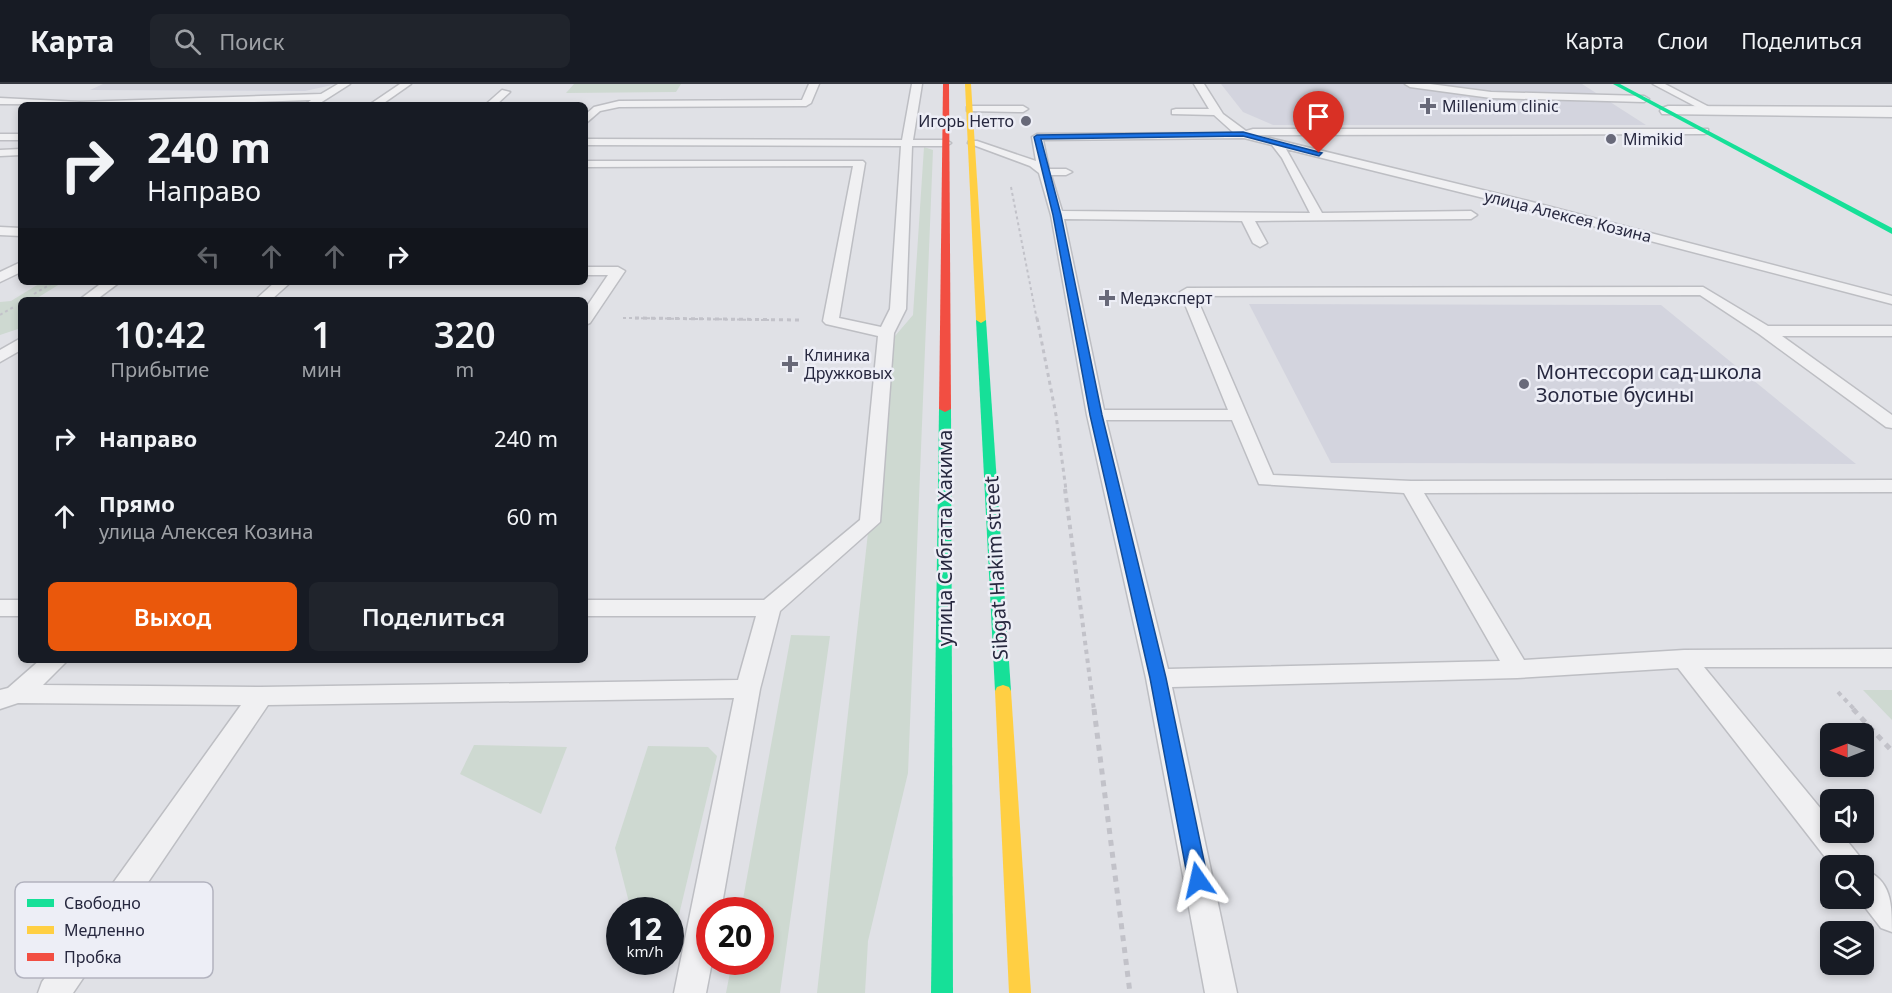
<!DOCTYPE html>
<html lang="ru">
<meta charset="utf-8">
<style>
body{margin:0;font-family:"Noto Sans",sans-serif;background:#20242c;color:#f1f3f6;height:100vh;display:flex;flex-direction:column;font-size:22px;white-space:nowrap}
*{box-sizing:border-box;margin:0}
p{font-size:20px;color:#9ea1a6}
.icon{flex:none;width:33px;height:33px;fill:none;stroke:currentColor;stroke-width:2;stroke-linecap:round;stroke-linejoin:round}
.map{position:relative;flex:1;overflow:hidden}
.details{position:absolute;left:18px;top:213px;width:570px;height:366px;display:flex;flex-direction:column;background:#171b24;border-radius:9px;box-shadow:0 3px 9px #0003}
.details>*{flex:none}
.guide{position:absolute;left:18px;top:18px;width:570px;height:183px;border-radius:9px;box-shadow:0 3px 9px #0003;background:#171b24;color:#f1f3f6;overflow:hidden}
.needle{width:39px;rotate:270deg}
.buttons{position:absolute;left:1820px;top:639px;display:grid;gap:12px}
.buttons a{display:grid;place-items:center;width:54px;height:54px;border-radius:9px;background:#171b24;box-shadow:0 3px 9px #0003;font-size:30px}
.speed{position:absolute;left:606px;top:813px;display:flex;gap:12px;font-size:30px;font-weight:700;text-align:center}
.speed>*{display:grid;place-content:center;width:78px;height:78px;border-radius:50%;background:#171b24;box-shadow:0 3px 9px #0003;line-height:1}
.speed small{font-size:15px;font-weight:400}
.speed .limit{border:9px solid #d22;background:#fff;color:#111}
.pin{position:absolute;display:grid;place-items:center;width:51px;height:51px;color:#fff;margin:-62px -26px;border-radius:50% 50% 50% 0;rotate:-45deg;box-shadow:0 0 6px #0007}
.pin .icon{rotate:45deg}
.me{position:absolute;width:66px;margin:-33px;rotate:349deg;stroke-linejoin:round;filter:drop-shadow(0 0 4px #0008)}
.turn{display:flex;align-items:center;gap:21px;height:126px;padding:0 30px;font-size:27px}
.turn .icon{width:78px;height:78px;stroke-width:2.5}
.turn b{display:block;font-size:42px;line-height:51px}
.lanes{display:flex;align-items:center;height:57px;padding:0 30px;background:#0003;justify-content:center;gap:30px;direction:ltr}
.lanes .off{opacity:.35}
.eta{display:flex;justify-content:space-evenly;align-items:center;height:102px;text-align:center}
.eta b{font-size:36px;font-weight:600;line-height:42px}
.action{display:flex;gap:12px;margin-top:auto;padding:12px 30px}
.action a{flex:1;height:69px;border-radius:9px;background:#ea580c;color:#fff;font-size:24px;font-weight:600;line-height:69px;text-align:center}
.action a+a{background:#20242c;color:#f1f3f6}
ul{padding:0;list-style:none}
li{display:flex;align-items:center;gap:18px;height:78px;padding:0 30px}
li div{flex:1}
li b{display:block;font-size:22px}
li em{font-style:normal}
header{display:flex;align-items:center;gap:36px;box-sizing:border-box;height:84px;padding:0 30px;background:#171b24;border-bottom:2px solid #363941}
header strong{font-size:28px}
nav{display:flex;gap:33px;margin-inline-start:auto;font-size:21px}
.search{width:420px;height:54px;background:#20242c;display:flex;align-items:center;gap:15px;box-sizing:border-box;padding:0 21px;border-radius:9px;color:#9ea1a6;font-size:22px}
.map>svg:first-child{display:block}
.built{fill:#d3d4de}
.green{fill:#ced9d1}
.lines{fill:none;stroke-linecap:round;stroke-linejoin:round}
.lane-casing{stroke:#bdbec3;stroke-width:3}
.street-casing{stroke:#bdbec3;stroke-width:3}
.path-far3{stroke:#c2c2c9;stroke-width:2;stroke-dasharray:3 3;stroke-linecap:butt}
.path-far2{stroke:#c2c2c9;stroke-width:3;stroke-dasharray:4 4;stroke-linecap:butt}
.path-far1{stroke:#c2c2c9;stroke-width:4;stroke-dasharray:4.5 4.5;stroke-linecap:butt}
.path{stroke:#c2c2c9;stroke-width:5;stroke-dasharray:6 6;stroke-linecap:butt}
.lane{fill:#f0f0f2;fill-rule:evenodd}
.street{fill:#f0f0f2;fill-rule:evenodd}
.fast{fill:#16e098;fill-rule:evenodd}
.slow{fill:#ffcf43;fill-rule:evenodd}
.jam{fill:#f24e42;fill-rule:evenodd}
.route{fill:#1a73e8;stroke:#114b97;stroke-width:1.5}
.poi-dot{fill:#686979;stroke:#edeef6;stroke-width:2}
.labels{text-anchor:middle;stroke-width:5;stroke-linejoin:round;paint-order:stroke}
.far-poi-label{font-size:16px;fill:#27283f;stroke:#edeef6;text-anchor:start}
.far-street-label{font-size:16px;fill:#27283f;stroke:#edeef6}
.poi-label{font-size:20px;fill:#27283f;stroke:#edeef6;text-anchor:start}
.street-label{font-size:20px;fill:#27283f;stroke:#edeef6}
.key{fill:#edeef6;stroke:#b2b3bf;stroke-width:1.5}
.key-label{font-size:16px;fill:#27283f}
</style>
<header>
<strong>Карта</strong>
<div class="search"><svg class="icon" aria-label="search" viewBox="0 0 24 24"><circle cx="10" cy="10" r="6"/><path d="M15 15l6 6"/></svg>Поиск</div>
<nav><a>Карта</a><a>Слои</a><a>Поделиться</a></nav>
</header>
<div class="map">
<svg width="1892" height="909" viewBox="0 0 1892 909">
<rect width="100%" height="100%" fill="#e0e1e6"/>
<g class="built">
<path d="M 103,0 L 337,0 L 305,7 L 90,6 Z"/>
<path d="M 1221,0 L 1582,0 L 1646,41 L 1273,41 L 1243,28 Z"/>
<path d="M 1249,220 L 1661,221 L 1856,380 L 1331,379 Z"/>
</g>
<g class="green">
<path d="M 574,0 L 681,0 L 676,8 L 566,9 Z"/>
<path d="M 924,63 L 933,66 L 908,689 L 868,857 L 865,909 L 817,909 L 889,259 L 913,231 Z"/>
<path d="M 42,198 L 63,198 L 34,216 L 21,216 L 21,244 L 0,251 L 0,218 L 11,217 Z"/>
<path d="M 791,551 L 830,552 L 780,909 L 726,909 L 732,878 L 760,878 L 760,826 L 741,826 Z"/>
<path d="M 1892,606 L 1892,636 L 1863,606 Z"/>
<path d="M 474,661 L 567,663 L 541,730 L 460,690 Z"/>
<path d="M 648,662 L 708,663 L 717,672 L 672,860 L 670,826 L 631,826 L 615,764 Z"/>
</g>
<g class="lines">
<g class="lane-casing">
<g id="lane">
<path d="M 338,0 L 350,0 L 317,21 L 305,21 L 311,16 L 168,21 L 0,20 L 0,14 L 80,18 L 321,10 Z"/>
<path d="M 400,0 L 411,0 L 381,21 L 369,21 Z"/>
<path d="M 809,0 L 819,0 L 811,19 L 806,22 L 619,23 L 600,27 L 585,40 L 585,31 L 594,23 L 619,17 L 802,16 Z"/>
<path d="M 912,0 L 922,0 L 913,56 L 946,56 L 951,59 L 946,62 L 912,62 L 906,225 L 894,249 L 880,438 L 780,527 L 760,605 L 721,826 L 710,826 L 710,878 L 712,878 L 706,909 L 674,909 L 734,614 L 268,621 L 73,909 L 38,909 L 42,898 L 241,621 L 18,619 L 0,625 L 0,606 L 8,604 L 40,576 L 68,576 L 43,601 L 261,603 L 738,596 L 756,532 L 585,532 L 585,516 L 764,516 L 860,436 L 878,252 L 826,240 L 823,237 L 853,82 L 586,83 L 585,77 L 863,77 L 865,79 L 839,234 L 881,243 L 890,225 L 901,62 L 585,61 L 585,55 L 902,56 Z"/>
<path d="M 1194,0 L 1204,0 L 1223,30 L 1246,47 L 1253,45 L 1708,45 L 1708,49 L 1704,50 L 1257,51 L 1528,117 L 1892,212 L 1892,220 L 1520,123 L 1286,65 L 1322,129 L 1471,127 L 1477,131 L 1471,135 L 1255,137 L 1267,159 L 1260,163 L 1253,159 L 1242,137 L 1064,135 L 1104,326 L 1228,326 L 1180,208 L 1187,204 L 1703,203 L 1768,242 L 1892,242 L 1892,252 L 1782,252 L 1892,331 L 1892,344 L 1886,343 L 1759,250 L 1700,211 L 1196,212 L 1273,391 L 1411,397 L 1892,396 L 1892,408 L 1424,409 L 1524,576 L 1684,566 L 1892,565 L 1892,583 L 1704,583 L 1830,736 L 1830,748 L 1840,748 L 1860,773 L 1865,782 L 1863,785 C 1892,796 1892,820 1892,848 L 1881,844 L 1858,814 L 1863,814 L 1863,782 L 1832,782 L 1678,584 L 1517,594 L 1172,603 L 1237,909 L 1205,909 L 1146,594 L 1087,331 L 1051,131 L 1039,89 L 1030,82 L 968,59 L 969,57 L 977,57 L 1036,77 L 1032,53 L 1037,50 L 1234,49 L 1214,31 L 1172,30 L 1172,26 L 1176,25 L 1209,25 ZM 1244,54 L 1272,61 L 1282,74 L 1310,129 L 1062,127 L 1051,91 L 1066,91 L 1072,88 L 1066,85 L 1049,85 L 1043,56 ZM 1106,336 L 1232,336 L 1259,400 L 1404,409 L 1500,577 L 1168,585 Z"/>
<path d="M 1405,0 L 1430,0 L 1491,8 L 1644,12 L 1649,15 L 1644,18 L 1491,14 L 1410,3 Z"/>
<path d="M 1653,0 L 1665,0 L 1717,27 L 1708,29 Z"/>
<path d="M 502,6 L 510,8 L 496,21 L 485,21 Z"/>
<path d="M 970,22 L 1023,22 L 1028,25 L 1023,28 L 967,27 L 967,23 Z"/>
<rect x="0" y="50" width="21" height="6"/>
<path d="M 21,65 L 21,71 L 0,72 L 0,66 Z"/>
<path d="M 0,143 L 21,144 L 21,152 L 0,151 Z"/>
<path d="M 21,178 L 21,188 L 0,198 L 0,188 Z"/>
<path d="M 585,183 L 618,183 L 625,187 L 590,239 L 585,241 L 585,225 L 608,191 L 585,191 Z"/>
<path d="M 103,198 L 120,198 L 96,216 L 79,216 Z"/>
<path d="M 275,198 L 291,198 L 271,216 L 255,216 Z"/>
<path d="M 21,254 L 21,266 L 0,278 L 0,266 Z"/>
<rect x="0" y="516" width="21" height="16"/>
</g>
</g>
<g class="street-casing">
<path id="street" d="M 1668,22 L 1892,23 L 1892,33 L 1662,30 L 1660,27 L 1662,24 Z"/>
</g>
<g class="path-far3">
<path d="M 1011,103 L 1037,236"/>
<path d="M 34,210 L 54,198"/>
<path d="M 0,231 L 15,222"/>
<path d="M 623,234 L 769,236"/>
</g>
<g class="path-far2">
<path d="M 635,234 L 801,236"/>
<path d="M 1037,234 L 1056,331 L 1066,406"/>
</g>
<g class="path-far1">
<path d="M 1065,405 L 1094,626"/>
<path d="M 1838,608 L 1855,626"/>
</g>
<g class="path">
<path d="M 1094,625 L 1130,909"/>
<path d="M 1853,625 L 1892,667"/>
</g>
<use href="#lane" class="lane"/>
<use href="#street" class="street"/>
<g class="fast">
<path d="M 1613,0 L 1620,0 L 1892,144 L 1892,150 Z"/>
<path d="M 981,233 L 986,236 L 1011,607 L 1009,611 L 1003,613 L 997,611 L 995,607 L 976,236 Z"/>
<path d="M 945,322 L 951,325 L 953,909 L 931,909 L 939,325 Z"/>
</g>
<g class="slow">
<path d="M 965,0 L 971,0 L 986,236 L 981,239 L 976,236 Z"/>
<path d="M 1003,601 L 1009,603 L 1011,607 L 1031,909 L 1009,909 L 995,607 L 997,603 Z"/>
</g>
<path class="jam" d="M 943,0 L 949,0 L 951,325 L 945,328 L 939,325 Z"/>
</g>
<path class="route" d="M 1243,48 L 1322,69 L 1319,72 L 1243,52 L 1041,55 L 1061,131 L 1102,331 L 1166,594 L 1208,796 L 1205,803 L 1198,805 L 1191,803 L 1188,796 L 1150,594 L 1090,331 L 1053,131 L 1034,53 L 1037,51 Z"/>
<g class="poi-dot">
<path d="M1425 13h6v6h6v6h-6v6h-6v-6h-6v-6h6z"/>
<circle cx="1026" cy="37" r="6"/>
<circle cx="1611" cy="55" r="6"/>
<path d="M1104 205h6v6h6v6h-6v6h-6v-6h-6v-6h6z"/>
<path d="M787 271h6v6h6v6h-6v6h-6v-6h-6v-6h6z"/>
<circle cx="1524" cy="300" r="6"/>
</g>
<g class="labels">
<g class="far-poi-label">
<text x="1442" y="28">Millenium clinic</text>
<text x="1014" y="43" text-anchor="end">Игорь Нетто</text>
<text x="1623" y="61">Mimikid</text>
<text x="1120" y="220">Медэксперт</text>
<text x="804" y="277">Клиника<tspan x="804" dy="18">Дружковых</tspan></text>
</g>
<g class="far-street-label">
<text transform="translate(1568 132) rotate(14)" y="6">улица Алексея Козина</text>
</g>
<g class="poi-label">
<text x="1536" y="295">Монтессори сад-школа<tspan x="1536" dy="23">Золотые бусины</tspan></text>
</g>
<g class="street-label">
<text transform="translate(945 454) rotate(-90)" y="7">улица Сибгата Хакима</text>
<text transform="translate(996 484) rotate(-93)" y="7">Sibgat Hakim street</text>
</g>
</g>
<rect x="15" y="798" width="198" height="96" rx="9" class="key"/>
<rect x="27" y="815" width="27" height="8" fill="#16e098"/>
<rect x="27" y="842" width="27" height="8" fill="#ffcf43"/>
<rect x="27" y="869" width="27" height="8" fill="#f24e42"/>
<g class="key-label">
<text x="64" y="825">Свободно</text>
<text x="64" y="852">Медленно</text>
<text x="64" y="879">Пробка</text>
</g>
</svg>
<div class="buttons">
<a><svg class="needle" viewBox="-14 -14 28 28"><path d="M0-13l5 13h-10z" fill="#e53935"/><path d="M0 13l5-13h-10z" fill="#9ea1a6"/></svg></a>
<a><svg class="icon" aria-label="sound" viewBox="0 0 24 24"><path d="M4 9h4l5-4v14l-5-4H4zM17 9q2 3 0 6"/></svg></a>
<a><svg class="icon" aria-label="search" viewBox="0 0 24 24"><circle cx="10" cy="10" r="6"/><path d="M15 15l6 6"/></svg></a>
<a><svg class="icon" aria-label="layers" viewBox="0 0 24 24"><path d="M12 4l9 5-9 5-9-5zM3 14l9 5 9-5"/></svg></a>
</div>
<div class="speed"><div>12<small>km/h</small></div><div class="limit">20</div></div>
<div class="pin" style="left:1319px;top:69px;background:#d93025"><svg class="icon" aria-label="arrive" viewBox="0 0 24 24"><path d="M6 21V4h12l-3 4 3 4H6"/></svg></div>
<svg class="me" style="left:1198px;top:796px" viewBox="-20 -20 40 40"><path d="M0-17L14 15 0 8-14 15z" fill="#1a73e8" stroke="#fff" stroke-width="4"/></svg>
<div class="guide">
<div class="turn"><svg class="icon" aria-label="right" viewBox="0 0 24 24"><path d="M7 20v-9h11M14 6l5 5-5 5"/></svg><div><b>240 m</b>Направо</div></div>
<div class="lanes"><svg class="icon off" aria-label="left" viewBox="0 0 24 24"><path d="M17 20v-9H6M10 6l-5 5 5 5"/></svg><svg class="icon off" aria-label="ahead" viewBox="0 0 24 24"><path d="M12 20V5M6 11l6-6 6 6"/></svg><svg class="icon off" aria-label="ahead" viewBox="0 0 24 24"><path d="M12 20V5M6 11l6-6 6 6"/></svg><svg class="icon" aria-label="right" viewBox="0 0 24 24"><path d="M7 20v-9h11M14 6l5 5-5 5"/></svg></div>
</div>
<section class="details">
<div class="eta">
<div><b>10:42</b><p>Прибытие</p></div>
<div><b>1</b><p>мин</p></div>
<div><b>320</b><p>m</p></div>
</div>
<ul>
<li><svg class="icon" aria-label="right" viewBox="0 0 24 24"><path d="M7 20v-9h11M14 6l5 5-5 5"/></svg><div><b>Направо</b></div><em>240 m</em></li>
<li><svg class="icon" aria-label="ahead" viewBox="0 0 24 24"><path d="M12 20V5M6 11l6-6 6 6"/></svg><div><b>Прямо</b><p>улица Алексея Козина</p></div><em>60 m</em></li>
</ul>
<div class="action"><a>Выход</a><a>Поделиться</a></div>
</section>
</div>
